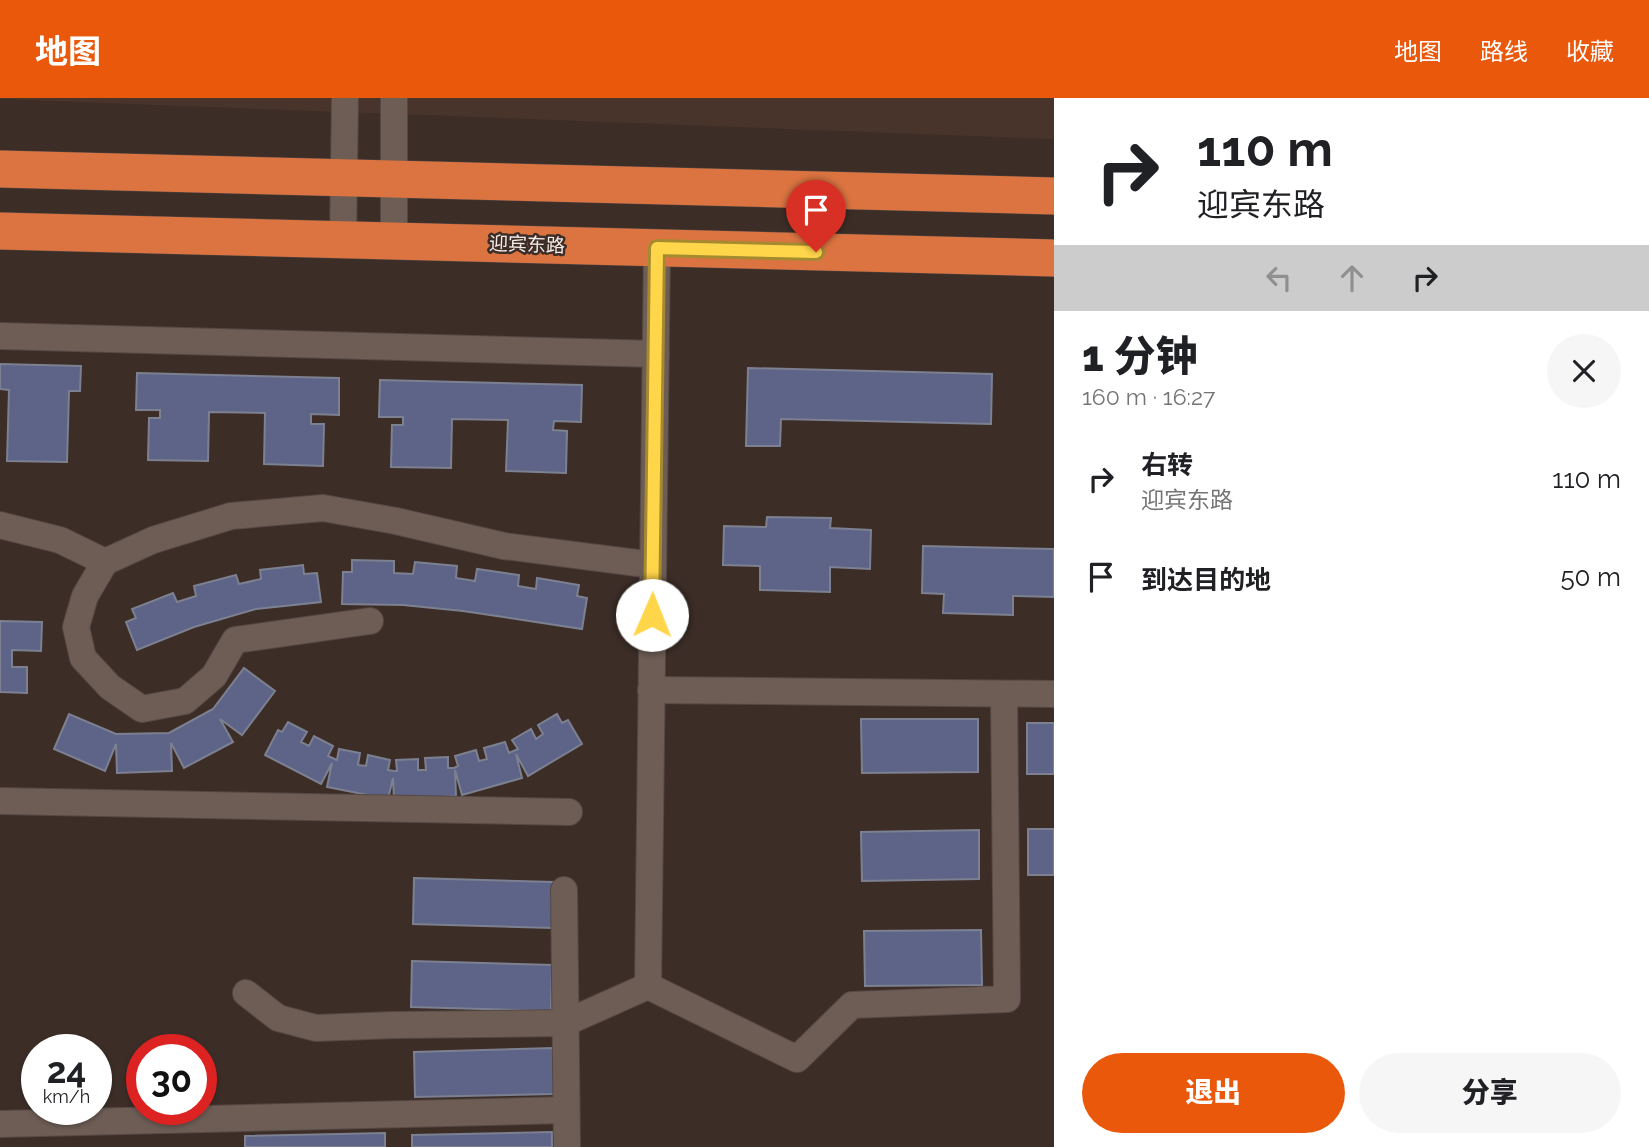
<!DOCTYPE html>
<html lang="zh">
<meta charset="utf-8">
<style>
body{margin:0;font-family:Raleway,"Noto Sans SC",sans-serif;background:#f6f6f6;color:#202124;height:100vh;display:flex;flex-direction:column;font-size:26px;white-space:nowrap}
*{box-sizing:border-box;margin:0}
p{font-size:23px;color:#757577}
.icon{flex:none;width:38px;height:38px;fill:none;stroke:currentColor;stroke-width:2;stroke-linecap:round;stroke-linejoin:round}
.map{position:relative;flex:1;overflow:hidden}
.details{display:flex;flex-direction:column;background:#fff;width:595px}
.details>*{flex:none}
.top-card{background:#fff;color:#202124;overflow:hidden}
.speed{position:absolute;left:21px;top:936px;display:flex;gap:14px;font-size:35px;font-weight:700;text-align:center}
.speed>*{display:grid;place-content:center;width:91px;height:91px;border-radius:50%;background:#fff;box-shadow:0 2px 5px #0004;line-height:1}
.speed small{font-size:18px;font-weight:400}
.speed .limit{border:10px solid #d22;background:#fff;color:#111}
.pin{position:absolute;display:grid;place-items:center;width:60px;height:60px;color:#fff;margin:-72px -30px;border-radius:50% 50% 50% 0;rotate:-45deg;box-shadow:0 0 7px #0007}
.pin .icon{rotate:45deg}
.me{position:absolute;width:77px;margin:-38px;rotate:1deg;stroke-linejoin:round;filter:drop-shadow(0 0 5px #0008)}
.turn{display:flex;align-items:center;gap:24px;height:147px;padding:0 28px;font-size:32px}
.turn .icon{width:91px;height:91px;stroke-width:2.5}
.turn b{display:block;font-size:49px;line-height:60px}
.lanes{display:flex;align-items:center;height:66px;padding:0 28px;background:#0003;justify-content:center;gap:35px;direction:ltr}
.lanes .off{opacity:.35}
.round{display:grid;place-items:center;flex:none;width:74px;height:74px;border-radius:37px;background:#f6f6f6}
.head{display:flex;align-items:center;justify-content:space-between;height:119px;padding:0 28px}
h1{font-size:42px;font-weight:800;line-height:52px}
.action{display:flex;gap:14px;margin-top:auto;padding:14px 28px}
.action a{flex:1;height:80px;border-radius:42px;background:#ea580c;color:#fff;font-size:28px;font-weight:800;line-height:80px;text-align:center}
.action a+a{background:#f6f6f6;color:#202124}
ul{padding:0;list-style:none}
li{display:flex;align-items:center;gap:21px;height:98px;padding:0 28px}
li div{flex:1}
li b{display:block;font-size:26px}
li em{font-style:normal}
header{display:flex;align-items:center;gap:42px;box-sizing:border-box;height:98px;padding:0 35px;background:#ea580c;color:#fff}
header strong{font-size:33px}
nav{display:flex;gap:38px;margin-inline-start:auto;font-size:24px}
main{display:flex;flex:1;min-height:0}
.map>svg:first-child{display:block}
.built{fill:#49342b}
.building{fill:#5d6488;stroke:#7c8090;stroke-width:2}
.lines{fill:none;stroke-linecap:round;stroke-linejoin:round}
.minor-casing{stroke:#554844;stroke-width:28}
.highway-casing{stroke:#554844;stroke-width:38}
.minor{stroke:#6d5d55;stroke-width:26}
.highway{stroke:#dc7441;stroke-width:37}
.route-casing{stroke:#a68a30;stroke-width:18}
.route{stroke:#ffd54a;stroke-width:12}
.labels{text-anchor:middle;stroke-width:5;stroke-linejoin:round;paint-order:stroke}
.street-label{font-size:19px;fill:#f5ebe7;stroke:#3c2d27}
</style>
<header>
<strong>地图</strong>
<nav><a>地图</a><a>路线</a><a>收藏</a></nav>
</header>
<main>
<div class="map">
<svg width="1054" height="1049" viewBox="0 0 1054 1049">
<rect width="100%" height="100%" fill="#3c2d27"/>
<path class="built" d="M 0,0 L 1054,0 L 1054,41 L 0,1 Z"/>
<g class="building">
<path d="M 0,266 L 81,268 L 80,293 L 69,293 L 67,364 L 7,363 L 9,292 L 0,291 Z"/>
<path d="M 748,270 L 992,276 L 991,326 L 781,321 L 780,348 L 746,348 Z"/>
<path d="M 137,275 L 339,280 L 339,317 L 311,316 L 311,326 L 324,326 L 323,368 L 264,366 L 265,315 L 209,314 L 208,363 L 148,362 L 149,320 L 160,320 L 160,312 L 136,312 Z"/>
<path d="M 380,282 L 582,287 L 581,324 L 554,323 L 553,332 L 567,333 L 566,375 L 506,373 L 508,322 L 452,321 L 451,370 L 391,369 L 392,327 L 403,327 L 403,319 L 379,319 Z"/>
<path d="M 767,419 L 831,420 L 830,430 L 871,432 L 870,471 L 830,469 L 830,494 L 760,492 L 760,468 L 723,467 L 724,428 L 766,429 Z"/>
<path d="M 923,448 L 1054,451 L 1054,499 L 1013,498 L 1013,517 L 943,515 L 944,496 L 922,495 Z"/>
<path d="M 352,462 L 394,463 L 394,475 L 413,476 L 415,464 L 457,468 L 456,480 L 475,483 L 477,471 L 519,477 L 518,488 L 536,491 L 537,480 L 579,487 L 577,498 L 587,500 L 582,531 L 463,513 L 403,507 L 342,506 L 343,474 L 352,474 Z"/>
<path d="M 303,467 L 304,476 L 317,475 L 321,504 L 256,511 L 194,529 L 137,552 L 126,524 L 136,520 L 132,511 L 173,495 L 177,504 L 196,498 L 194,488 L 236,477 L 239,486 L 261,481 L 260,472 Z"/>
<path d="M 0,523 L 42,524 L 41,553 L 12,552 L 12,569 L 27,569 L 27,595 L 0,594 Z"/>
<path d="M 244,570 L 275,593 L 242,637 L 220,621 L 233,644 L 184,670 L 171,645 L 172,673 L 117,675 L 116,646 L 105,673 L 54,651 L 69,616 L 116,636 L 169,635 L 213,611 Z"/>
<path d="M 557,616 L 562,625 L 568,622 L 582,646 L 528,678 L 516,656 L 522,680 L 462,697 L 455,672 L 456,698 L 394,702 L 393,680 L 388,701 L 327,689 L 332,665 L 321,686 L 265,657 L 278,632 L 282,634 L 288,624 L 307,634 L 301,644 L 309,648 L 314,638 L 333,648 L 328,658 L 337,662 L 339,651 L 360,655 L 358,667 L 366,668 L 368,657 L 390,662 L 388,672 L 394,673 L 397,673 L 396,662 L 418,661 L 418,672 L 426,672 L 425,660 L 448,659 L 448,670 L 454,670 L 458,668 L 455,658 L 476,652 L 479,663 L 487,661 L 484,650 L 505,644 L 509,655 L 518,651 L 512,642 L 531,631 L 536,641 L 543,636 L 538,627 Z"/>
<path d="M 861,621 L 978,621 L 978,674 L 862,675 Z"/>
<rect x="1027" y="625" width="27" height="51"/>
<rect x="1028" y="731" width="26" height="46"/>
<path d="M 979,732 L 979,781 L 862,783 L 861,734 Z"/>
<path d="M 414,780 L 554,784 L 552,830 L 413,826 Z"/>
<path d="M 981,832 L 982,887 L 865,888 L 864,833 Z"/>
<path d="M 412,863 L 552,867 L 551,913 L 411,909 Z"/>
<path d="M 553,950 L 555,996 L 415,999 L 414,954 Z"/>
<path d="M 552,1034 L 552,1049 L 412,1049 L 412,1037 Z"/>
<path d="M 385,1035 L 385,1049 L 245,1049 L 245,1038 Z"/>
</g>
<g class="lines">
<g class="minor-casing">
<g id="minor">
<path d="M 394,0 L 394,143"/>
<path d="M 343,142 L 345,0"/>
<path d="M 0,238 L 656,256"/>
<path d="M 0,427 L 60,442 L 105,464 L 153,442 L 231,418 L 323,410 L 396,423 L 504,448 L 653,467"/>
<path d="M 105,464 L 85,498 L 76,529 L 83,560 L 110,589 L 142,611 L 185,603 L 214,578 L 235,542 L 370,523"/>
<path d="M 651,592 L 1054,596"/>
<path d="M 0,703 L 569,714"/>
<path d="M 564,792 L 567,1049"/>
<path d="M 648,888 L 797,961 L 852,907 L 1007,901 L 1004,596"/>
<path d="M 246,895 L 278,920 L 316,930 L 395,927 L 565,925 L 648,888 L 657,150"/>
<path d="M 0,1026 L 566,1012"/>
</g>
</g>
<g class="highway-casing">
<g id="highway">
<path d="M 0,71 L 1054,98"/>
<path d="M 0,133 L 1054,160"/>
</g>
</g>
<use href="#minor" class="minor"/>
<use href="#highway" class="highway"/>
</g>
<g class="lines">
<g class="route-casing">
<path id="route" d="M 652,517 L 657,150 L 816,154"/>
</g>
<use href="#route" class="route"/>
</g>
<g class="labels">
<g class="street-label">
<text transform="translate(527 146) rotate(2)" y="7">迎宾东路</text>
</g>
</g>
</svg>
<div class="speed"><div>24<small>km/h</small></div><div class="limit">30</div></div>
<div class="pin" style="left:816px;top:154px;background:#d93025"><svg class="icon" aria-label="arrive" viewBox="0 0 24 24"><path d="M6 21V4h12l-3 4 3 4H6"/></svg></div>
<svg class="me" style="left:652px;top:517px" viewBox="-20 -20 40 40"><circle r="19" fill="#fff"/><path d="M0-13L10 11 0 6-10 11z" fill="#ffd54a"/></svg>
</div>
<section class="details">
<div class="top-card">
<div class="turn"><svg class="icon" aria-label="right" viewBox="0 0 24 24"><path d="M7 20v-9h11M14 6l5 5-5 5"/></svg><div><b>110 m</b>迎宾东路</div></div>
<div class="lanes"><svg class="icon off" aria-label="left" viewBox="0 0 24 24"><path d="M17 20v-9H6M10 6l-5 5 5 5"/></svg><svg class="icon off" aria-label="ahead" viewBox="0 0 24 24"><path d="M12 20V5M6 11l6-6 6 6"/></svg><svg class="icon" aria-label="right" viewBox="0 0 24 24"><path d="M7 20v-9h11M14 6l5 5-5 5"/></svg></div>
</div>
<div class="head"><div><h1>1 分钟</h1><p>160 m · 16:27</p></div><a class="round"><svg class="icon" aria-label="close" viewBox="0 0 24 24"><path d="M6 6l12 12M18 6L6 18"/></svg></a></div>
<ul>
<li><svg class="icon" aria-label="right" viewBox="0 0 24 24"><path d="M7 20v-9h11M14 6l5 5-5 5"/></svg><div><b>右转</b><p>迎宾东路</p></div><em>110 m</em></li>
<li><svg class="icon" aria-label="arrive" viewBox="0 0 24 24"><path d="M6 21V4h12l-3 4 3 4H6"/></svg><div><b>到达目的地</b></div><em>50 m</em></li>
</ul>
<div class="action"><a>退出</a><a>分享</a></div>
</section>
</main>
